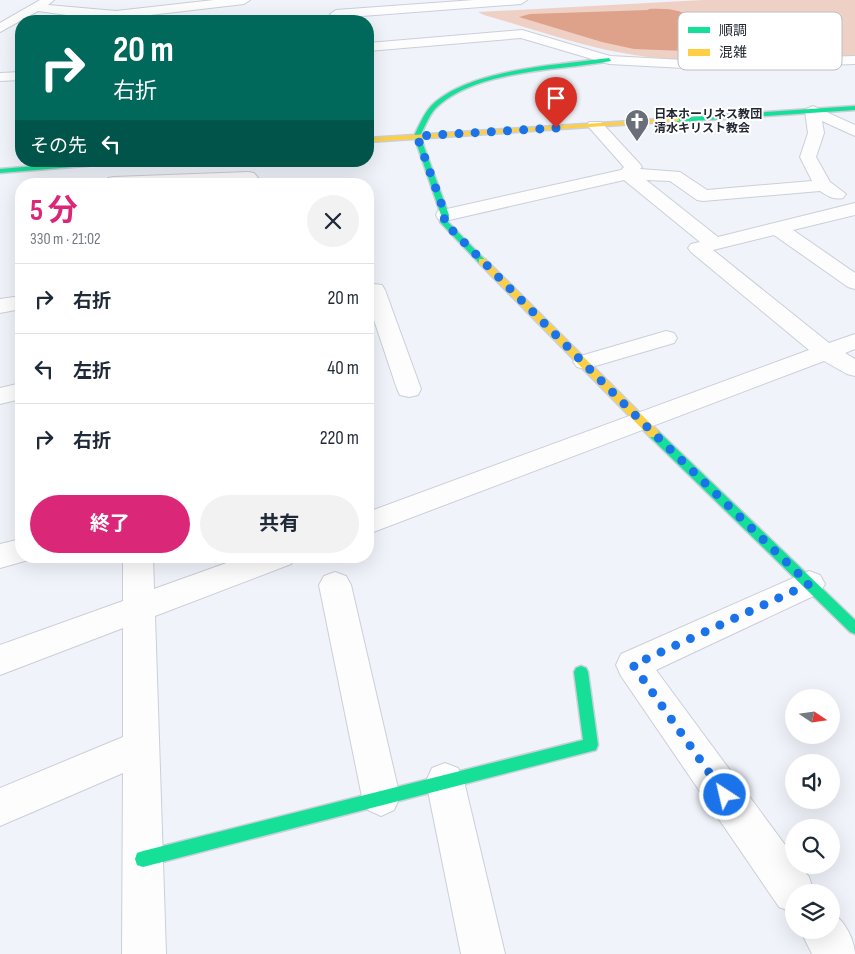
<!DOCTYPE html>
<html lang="ja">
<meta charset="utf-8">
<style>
body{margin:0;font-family:"Sofia Sans Condensed","Noto Sans JP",sans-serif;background:#f2f2f3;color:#1f2937;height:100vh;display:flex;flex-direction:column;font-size:19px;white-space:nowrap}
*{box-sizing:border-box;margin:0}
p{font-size:16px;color:#747a83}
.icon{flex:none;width:28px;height:28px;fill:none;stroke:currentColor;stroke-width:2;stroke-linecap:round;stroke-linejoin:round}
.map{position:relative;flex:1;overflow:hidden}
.sheet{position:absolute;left:15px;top:178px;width:359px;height:385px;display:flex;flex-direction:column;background:#fff;border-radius:20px;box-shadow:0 5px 20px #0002}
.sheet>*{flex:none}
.top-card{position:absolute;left:15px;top:15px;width:359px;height:152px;border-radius:20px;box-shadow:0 5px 20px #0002;background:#00695c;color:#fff;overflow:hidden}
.needle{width:32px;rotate:103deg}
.fabs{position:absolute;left:785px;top:689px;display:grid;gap:10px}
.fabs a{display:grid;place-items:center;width:55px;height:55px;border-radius:50%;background:#fff;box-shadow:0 5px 20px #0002;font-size:25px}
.pin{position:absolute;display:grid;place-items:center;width:42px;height:42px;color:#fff;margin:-51px -21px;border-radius:50% 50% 50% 0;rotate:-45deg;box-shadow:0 0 5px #0007}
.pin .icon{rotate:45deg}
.me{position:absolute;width:55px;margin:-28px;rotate:325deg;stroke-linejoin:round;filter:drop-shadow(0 0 4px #0008)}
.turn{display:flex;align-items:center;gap:18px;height:105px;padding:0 15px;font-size:22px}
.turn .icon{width:65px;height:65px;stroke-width:2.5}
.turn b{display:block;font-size:35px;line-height:42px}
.then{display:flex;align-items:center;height:48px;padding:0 15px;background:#0003;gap:10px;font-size:19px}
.round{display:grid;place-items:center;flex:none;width:52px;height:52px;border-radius:26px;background:#f2f2f3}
.summary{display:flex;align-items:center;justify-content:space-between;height:85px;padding:0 15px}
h1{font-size:30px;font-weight:700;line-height:38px;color:#db2777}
.button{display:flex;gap:10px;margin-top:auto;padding:10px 15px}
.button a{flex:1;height:58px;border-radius:30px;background:#db2777;color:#fff;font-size:20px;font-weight:700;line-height:58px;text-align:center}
.button a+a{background:#f2f2f3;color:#1f2937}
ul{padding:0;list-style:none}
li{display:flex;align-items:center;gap:15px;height:70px;padding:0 15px;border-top:1px solid #e0e1e3}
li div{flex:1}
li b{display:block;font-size:19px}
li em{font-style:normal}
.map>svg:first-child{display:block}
.green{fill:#efd0c5}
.water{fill:#dea189}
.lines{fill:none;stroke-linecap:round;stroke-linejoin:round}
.street-casing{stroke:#cacfd8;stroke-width:2}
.fast-casing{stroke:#cacfd8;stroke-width:3}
.slow-casing{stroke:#cacfd8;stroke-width:3}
.street{fill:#fdfdfe;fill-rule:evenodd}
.fast{fill:#16e098;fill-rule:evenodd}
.slow{fill:#ffcf43;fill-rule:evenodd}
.route{stroke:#1a73e8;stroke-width:9;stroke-dasharray:0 16.2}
.labels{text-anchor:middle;stroke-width:4;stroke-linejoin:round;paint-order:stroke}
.far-poi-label{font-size:12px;font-weight:bold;fill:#222732;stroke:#fff;text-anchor:start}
.key{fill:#fff;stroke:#bdbec2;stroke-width:1}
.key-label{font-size:14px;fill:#222732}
</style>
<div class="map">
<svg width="855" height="954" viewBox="0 0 855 954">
<rect width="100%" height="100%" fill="#f0f3fa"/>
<path class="green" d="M 703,0 L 855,0 L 855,57 C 778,59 699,67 623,53 C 576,45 530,28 484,15 L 478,12 Z"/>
<path class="water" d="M 648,9 C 668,8 684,9 699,23 L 697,25 L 723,48 L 742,49 L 743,51 L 721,50 L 711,52 L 634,49 L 602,42 L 519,17 L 530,14 L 649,10 Z"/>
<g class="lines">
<g class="street-casing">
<g id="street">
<path d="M 40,0 L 54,0 L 48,5 L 116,11 L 214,0 L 250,0 L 244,4 L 116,19 L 81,17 L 38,11 L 0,32 L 0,23 Z"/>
<path d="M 474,0 L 527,0 L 521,4 L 336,18 L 330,14 L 336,10 Z"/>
<path d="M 522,30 L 610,56 L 703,61 L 855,56 L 855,64 L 703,69 L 609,64 L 521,38 L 368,51 L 368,43 Z"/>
<path d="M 21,72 L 21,80 L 0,81 L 0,73 Z"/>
<path d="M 813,106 L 855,125 L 855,136 L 822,121 L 824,133 L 816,157 L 830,182 L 846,194 L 843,198 C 833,200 828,196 820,191 L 703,201 L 697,200 L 670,181 L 646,180 L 718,237 L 855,203 L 855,215 L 793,230 L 855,273 L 855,289 L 848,287 L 774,235 L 713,250 L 829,343 L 855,334 L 855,349 L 845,353 L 855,359 L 855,376 L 847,374 L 824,361 L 368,534 L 368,512 L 809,350 L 691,252 L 688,248 L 691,244 L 700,242 L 624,180 L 445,221 L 438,219 L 436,215 L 438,211 L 621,170 L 624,167 L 587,125 L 589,122 L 601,122 L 639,163 L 642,167 L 640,169 L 680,172 L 707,190 L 812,181 L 800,157 L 808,133 L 805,111 L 808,108 Z"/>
<path d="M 248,172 L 254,173 L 263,184 L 106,184 L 105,182 L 108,178 L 114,177 Z"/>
<path d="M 374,284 L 382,285 L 385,290 L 421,389 L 418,395 L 409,397 L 400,395 L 397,389 L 368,302 L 368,285 Z"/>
<path d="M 21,296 L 21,309 L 0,313 L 0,299 Z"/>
<path d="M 666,331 L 674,333 L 677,338 L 674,343 L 585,369 L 577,367 L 573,362 L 577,357 Z"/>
<path d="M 21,383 L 21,399 L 0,404 L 0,388 Z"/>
<path d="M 21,539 L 21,556 L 33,556 L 32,559 L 0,568 L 0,544 Z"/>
<path d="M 123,556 L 153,556 L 154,589 L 246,556 L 295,556 L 291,564 L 155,616 L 166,954 L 122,954 L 123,773 L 0,826 L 0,788 L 123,737 L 123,628 L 0,675 L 0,645 L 123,601 Z"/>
<path d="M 809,571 L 820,575 L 825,584 L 820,593 L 656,670 L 794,857 L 794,865 L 799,865 L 809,877 L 814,892 L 794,892 L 794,913 L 779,907 L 621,676 L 616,665 L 621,654 Z"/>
<path d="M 335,572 L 346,576 L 351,585 L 400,797 L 394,810 L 381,816 L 368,810 L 362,797 L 319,585 L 324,576 Z"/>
<path d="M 445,763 L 458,768 L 464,781 L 505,954 L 461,954 L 426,781 L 432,768 Z"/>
<path d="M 831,913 C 844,918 855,941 855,954 L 812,954 L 800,930 L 831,930 Z"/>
</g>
</g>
<g class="fast-casing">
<g id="fast">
<path d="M 609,58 L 611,61 C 559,71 475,69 435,109 C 428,117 425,127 420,136 L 449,215 L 448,222 L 486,261 L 482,263 L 479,263 L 440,222 L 441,215 L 414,136 C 419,126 423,115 431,106 C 468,69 558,65 609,58 Z"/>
<path d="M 855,106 L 855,110 L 677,122 L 674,120 L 677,118 Z"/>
<path d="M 93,161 L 124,161 L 121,163 L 0,173 L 0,169 Z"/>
<path d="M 654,430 L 658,431 L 855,620 L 855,634 L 850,632 L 650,437 L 649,434 L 650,431 Z"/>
<path d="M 581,666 L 586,668 L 588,672 L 598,745 L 596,750 L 143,867 L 137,865 L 135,859 L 137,853 L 143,851 L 583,740 L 574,672 L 576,668 Z"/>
</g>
</g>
<g class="slow-casing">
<g id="slow">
<path d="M 677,118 L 679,119 L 679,121 L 368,142 L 368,138 Z"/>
<path d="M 479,259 L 485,259 L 658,431 L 659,434 L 658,437 L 650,437 L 479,263 Z"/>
</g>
</g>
<use href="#street" class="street"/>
<use href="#fast" class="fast"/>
<use href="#slow" class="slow"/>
</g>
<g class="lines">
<path class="route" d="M 556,128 L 417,136 L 445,214 L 444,222 L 640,420 L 809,584 L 633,665 L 725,795"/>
</g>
<defs>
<g id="church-pin" transform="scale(1.25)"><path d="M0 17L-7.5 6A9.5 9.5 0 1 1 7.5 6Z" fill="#6a6e78" stroke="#fff"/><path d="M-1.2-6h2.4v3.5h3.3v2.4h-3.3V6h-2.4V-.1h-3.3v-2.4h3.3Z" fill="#fff"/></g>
</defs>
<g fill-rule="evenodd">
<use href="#church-pin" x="637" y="121"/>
</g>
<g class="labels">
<g class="far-poi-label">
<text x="654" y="118">日本ホーリネス教団<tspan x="654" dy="14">清水キリスト教会</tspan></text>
</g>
</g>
<rect x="678" y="12" width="164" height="58" rx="8" class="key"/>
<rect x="688" y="27" width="22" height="6" fill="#16e098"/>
<rect x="688" y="49" width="22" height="7" fill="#ffcf43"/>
<g class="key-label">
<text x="719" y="35">順調</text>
<text x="719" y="57">混雑</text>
</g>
</svg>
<div class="fabs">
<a><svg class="needle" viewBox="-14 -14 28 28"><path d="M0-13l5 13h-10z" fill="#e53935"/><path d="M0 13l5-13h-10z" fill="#747a83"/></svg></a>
<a><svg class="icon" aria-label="sound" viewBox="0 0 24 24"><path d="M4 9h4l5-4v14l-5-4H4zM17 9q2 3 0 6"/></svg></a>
<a><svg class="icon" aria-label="search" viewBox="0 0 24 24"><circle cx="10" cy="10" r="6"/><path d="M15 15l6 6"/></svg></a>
<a><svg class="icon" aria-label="layers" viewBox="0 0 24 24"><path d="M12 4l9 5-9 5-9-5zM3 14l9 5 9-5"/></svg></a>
</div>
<div class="pin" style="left:556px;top:128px;background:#d93025"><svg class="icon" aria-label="arrive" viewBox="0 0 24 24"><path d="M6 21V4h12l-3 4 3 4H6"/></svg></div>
<svg class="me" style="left:725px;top:795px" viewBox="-20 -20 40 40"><circle r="17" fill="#1a73e8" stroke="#fff" stroke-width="3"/><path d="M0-11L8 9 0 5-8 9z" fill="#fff"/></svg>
<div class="top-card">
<div class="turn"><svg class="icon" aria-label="right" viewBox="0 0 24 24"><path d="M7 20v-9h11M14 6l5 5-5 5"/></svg><div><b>20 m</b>右折</div></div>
<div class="then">その先<svg class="icon" aria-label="left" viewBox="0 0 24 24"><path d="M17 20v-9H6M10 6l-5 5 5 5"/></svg></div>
</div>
<section class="sheet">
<div class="summary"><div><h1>5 分</h1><p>330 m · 21:02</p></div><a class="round"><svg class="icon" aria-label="close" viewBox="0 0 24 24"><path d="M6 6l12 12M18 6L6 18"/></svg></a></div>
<ul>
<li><svg class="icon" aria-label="right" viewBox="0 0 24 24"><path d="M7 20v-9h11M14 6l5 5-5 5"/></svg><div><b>右折</b></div><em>20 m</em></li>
<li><svg class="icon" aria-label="left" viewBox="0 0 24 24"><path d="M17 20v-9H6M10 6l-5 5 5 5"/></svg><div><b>左折</b></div><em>40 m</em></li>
<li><svg class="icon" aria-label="right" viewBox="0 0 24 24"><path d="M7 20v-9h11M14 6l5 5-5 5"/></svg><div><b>右折</b></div><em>220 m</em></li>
</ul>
<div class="button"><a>終了</a><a>共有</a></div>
</section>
</div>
